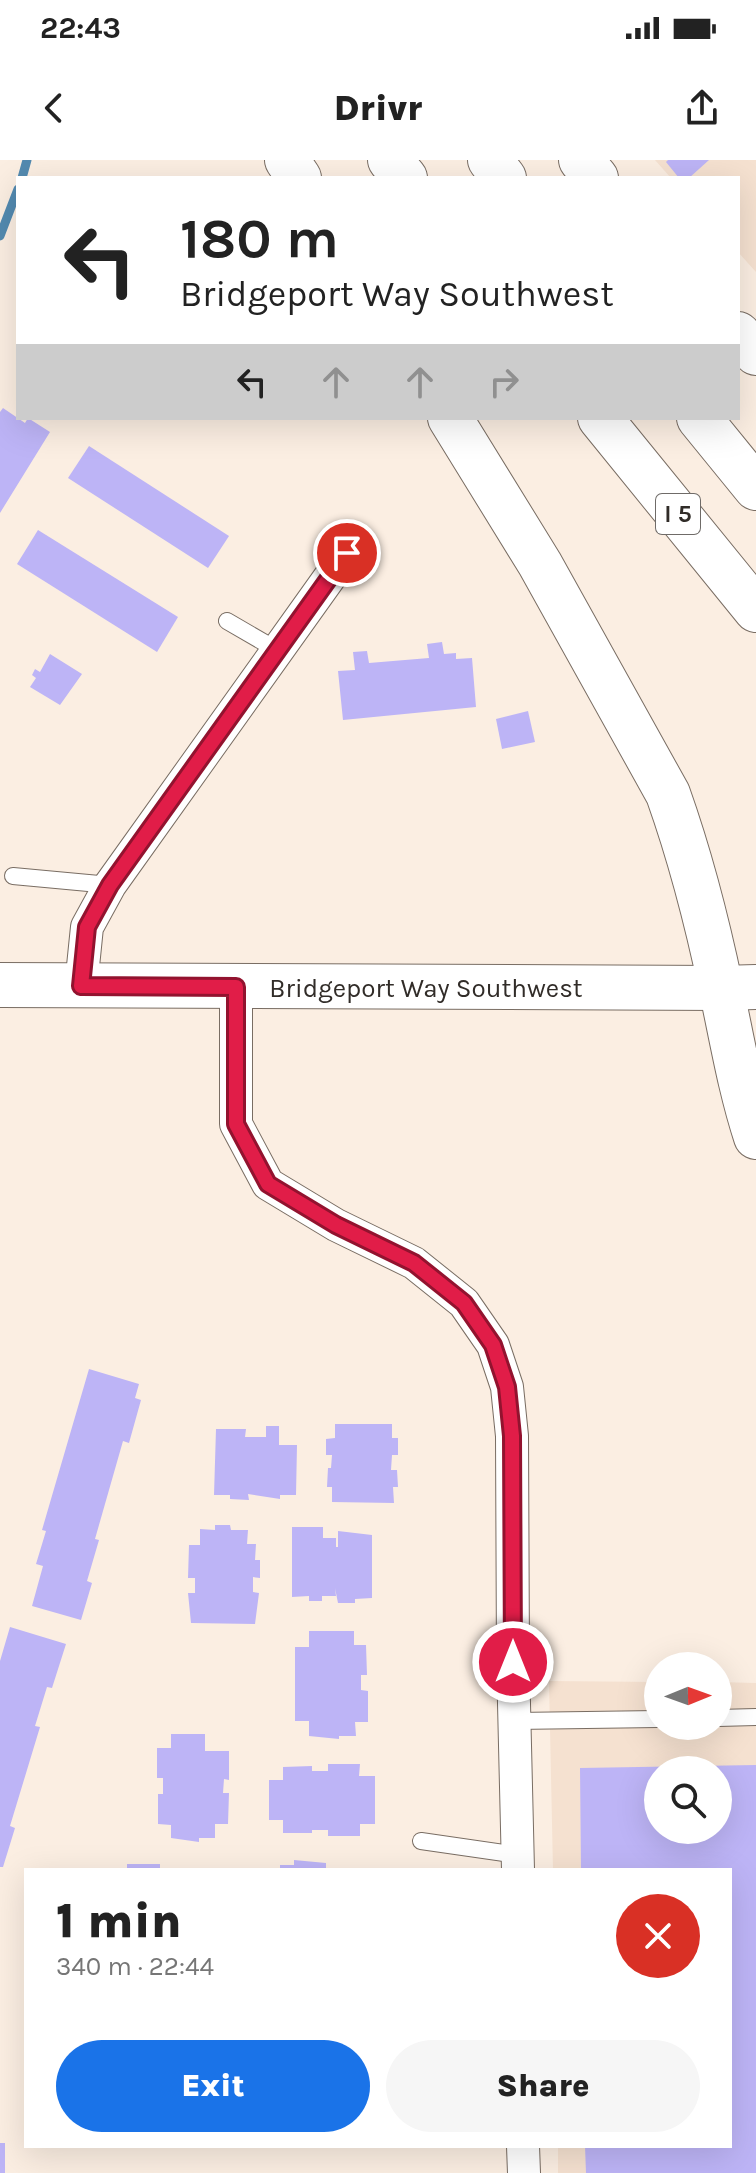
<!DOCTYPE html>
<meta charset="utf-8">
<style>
body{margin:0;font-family:Karla,sans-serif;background:#f6f6f6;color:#222;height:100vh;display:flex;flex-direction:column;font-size:30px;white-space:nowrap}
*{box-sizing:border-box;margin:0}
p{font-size:26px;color:#767676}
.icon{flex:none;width:44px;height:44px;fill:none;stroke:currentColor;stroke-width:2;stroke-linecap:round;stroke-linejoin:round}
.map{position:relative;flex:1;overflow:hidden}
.panel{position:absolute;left:24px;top:1708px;width:708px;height:280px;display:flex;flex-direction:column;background:#fff;border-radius:0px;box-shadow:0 8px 32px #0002}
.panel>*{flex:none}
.hud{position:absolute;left:16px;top:16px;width:724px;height:244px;border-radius:0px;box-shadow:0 8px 32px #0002;background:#fff;color:#222;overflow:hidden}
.needle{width:52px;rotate:89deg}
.tools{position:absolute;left:644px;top:1492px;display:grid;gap:16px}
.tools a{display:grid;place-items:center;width:88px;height:88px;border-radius:50%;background:#fff;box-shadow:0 8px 32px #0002;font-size:40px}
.pin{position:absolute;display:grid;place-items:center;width:68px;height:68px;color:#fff;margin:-34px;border:4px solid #fff;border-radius:50%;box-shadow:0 2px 8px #0007}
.me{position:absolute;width:88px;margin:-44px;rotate:0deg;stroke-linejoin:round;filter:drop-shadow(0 0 6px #0008)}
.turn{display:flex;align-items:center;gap:28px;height:168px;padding:0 32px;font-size:36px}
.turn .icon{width:104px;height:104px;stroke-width:2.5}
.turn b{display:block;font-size:56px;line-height:68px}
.lanes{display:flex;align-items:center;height:76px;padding:0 32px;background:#0003;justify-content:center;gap:40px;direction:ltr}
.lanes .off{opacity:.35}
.round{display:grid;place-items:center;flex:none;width:84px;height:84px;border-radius:42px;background:#f6f6f6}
.overview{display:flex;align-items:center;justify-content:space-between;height:136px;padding:0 32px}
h1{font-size:48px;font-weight:800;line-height:60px}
.button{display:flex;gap:16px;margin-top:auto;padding:16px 32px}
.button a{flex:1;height:92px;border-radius:48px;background:#1a73e8;color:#fff;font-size:32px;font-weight:800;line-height:92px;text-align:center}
.button a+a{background:#f6f6f6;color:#222}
.status{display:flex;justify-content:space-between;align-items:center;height:56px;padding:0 40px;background:#fff;direction:ltr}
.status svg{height:22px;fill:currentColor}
header{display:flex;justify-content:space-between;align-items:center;height:104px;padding:0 32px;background:#fff;font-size:36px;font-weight:800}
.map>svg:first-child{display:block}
.built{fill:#f5e1d0;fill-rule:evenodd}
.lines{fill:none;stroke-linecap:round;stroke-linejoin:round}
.stream{stroke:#538ab0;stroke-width:9}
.building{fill:#bdb4f6;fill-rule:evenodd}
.lane-casing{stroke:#796d63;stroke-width:18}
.street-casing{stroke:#796d63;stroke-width:34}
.secondary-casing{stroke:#796d63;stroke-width:46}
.primary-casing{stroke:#796d63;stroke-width:46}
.highway-casing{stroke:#796d63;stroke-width:46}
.lane{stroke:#fff;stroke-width:16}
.street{stroke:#fff;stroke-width:32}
.secondary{stroke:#fff;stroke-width:44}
.primary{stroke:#fff;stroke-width:44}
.highway{stroke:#fff;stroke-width:44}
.route-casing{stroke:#92132f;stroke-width:20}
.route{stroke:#e11d48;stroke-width:14}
.labels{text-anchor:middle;stroke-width:8;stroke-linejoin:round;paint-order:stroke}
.shield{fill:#fff;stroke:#6f6b68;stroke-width:2}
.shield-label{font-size:24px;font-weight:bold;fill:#312c28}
.street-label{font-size:26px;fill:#312c28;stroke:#fff}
</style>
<div class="status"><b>22:43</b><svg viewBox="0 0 49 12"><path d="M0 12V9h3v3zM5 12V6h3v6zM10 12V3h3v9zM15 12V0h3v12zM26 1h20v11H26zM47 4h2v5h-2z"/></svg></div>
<header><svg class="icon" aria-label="back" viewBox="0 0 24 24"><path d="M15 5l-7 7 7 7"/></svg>Drivr<svg class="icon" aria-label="share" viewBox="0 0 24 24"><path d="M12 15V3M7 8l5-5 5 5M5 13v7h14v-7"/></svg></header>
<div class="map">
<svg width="756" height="2013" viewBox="0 0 756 2013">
<rect width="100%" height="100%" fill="#fbeee2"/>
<g class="built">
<path d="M 655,0 L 756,0 L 756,112 L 738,92 L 738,18 L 671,18 Z"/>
<path d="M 549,1521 L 658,1522 L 658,1566 L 718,1566 L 718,1522 L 756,1523 L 756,2013 L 558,2013 L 558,1986 L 730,1986 L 730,1710 L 553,1710 ZM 658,1610 L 718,1610 L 718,1670 L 658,1670 Z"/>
</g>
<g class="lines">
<g class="stream">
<path d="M 22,18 L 27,0"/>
<path d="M 0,76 L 18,29"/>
</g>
</g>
<g class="building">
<path d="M 668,0 L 709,0 L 689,18 L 679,18 L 666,2 Z"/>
<path d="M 3,248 L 25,263 L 28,258 L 50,272 L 0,353 L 0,252 Z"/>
<path d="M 89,286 L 229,376 L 208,408 L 68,318 Z"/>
<path d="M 38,370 L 178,457 L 157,492 L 17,404 Z"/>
<path d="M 442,482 L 444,494 L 456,493 L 456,499 L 472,498 L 476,547 L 343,560 L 338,511 L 355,510 L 353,492 L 367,491 L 369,503 L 429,498 L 427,484 Z"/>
<path d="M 50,494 L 82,514 L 60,545 L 30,527 L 36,518 L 32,515 L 35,509 L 40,512 Z"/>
<path d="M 528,551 L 535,582 L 502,589 L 496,559 Z"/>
<path d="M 89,1209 L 139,1224 L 135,1238 L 141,1240 L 129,1283 L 123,1281 L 95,1379 L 99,1380 L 87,1421 L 92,1423 L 81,1460 L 32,1446 L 43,1406 L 36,1404 L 46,1371 L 42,1370 Z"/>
<path d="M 335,1264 L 392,1264 L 392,1278 L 398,1278 L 398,1295 L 392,1295 L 391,1310 L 397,1310 L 398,1327 L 393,1327 L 394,1343 L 332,1342 L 332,1327 L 327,1327 L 328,1308 L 331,1308 L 332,1295 L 326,1295 L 326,1279 L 335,1278 Z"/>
<path d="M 266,1266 L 279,1266 L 279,1285 L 297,1285 L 296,1335 L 280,1335 L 280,1339 L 248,1334 L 249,1340 L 230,1339 L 230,1335 L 214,1335 L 216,1269 L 246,1269 L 245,1277 L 266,1277 Z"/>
<path d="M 215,1365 L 230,1365 L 231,1370 L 248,1370 L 247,1384 L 256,1384 L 255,1400 L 260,1400 L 260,1418 L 253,1417 L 253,1432 L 259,1433 L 255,1464 L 191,1463 L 188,1433 L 195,1433 L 195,1418 L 188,1418 L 189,1385 L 200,1385 L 200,1369 L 215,1370 Z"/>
<path d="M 292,1367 L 323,1367 L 323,1378 L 336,1378 L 336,1387 L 338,1387 L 338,1371 L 372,1375 L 372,1438 L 355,1439 L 355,1443 L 338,1443 L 335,1428 L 336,1436 L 322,1436 L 322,1441 L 309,1441 L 309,1436 L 292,1437 Z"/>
<path d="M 10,1467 L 66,1484 L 52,1528 L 47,1527 L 35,1566 L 40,1567 L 10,1666 L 15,1668 L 3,1707 L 0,1707 L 0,1501 Z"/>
<path d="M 309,1471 L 354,1471 L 354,1485 L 366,1485 L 367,1515 L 361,1515 L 361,1530 L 368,1531 L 368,1562 L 355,1562 L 356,1576 L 339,1576 L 339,1579 L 309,1576 L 309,1561 L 295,1561 L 295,1487 L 309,1487 Z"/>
<path d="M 171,1574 L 205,1574 L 205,1591 L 229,1591 L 229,1620 L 224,1619 L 223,1633 L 229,1633 L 228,1664 L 215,1664 L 215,1678 L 199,1678 L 199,1682 L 171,1678 L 171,1665 L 158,1664 L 158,1634 L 163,1634 L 163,1618 L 157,1618 L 157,1588 L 171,1588 Z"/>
<path d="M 328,1604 L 360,1604 L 359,1616 L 375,1616 L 375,1664 L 360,1664 L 360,1676 L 328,1676 L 328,1670 L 312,1670 L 312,1673 L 283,1673 L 283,1660 L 269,1660 L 269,1620 L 283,1620 L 283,1607 L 312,1606 L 312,1611 L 328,1611 Z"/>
<path d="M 756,1605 L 756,2013 L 586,2013 L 585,1986 L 730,1986 L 730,1710 L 581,1710 L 580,1608 ZM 658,1610 L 718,1610 L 718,1670 L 658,1670 Z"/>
<path d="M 294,1700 L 326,1703 L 326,1710 L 280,1710 L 280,1705 L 294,1705 Z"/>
<rect x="127" y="1704" width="33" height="6"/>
<rect x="0" y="1983" width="5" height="30"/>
</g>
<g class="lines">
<g class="lane-casing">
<g id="lane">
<path d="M 227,461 L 277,490"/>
<path d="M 13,716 L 110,725"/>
<path d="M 718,1558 L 756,1557"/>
<path d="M 515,1561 L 658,1559"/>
<path d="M 421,1681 L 518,1695"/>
</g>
</g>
<g class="street-casing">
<g id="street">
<path d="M 81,826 L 87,767 L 110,725 L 347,393"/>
<path d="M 236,827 L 236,964 L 268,1024 L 336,1065 L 414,1103 L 464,1143 L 493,1185 L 507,1227 L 512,1276 L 513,1502 L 518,1710"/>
<path d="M 523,1986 L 524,2013"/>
</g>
</g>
<g class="secondary-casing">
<path id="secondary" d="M 0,825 L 721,828"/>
</g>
<g class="primary-casing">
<path id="primary" d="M 721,828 L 756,827"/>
</g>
<g class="highway-casing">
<g id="highway">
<path d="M 287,0 L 299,18"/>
<path d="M 390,0 L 405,18"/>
<path d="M 490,0 L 504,18"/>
<path d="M 581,0 L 596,18"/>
<path d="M 738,174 L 756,193"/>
<path d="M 450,258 L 540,404 L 668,634 C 689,693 708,766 721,828 C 732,879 740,928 756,977"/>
<path d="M 600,258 L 756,450"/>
<path d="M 699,258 L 756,328"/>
</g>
</g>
<use href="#lane" class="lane"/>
<use href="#street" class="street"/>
<use href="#secondary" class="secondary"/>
<use href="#primary" class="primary"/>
<use href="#highway" class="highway"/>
</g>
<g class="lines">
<g class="route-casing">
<path id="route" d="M 347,393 L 110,725 L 87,767 L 81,826 L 236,827 L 236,964 L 268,1024 L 336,1065 L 414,1103 L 464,1143 L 493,1185 L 507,1227 L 512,1276 L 513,1502"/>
</g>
<use href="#route" class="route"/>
</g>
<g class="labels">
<rect class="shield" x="656" y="334" width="44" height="40" rx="6"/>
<g class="shield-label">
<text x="678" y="362">I 5</text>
</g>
<g class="street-label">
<text x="426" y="837">Bridgeport Way Southwest</text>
</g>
</g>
</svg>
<div class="tools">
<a><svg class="needle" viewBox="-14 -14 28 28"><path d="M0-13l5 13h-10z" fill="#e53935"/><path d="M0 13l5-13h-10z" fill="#767676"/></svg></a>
<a><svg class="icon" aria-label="search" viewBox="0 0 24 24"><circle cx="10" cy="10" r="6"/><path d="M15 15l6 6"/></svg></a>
</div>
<div class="pin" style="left:347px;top:393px;background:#d93025"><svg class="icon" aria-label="arrive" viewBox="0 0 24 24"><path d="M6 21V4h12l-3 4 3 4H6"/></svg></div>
<svg class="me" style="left:513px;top:1502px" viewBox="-20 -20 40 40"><circle r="17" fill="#e11d48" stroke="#fff" stroke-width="3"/><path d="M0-11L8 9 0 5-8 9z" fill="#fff"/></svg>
<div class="hud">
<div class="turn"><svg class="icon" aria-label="left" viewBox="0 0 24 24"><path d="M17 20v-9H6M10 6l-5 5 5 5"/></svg><div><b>180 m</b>Bridgeport Way Southwest</div></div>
<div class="lanes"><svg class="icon" aria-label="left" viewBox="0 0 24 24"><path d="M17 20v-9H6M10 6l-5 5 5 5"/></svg><svg class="icon off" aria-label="ahead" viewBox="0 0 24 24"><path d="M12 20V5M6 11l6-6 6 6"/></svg><svg class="icon off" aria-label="ahead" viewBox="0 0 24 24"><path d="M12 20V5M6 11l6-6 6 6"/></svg><svg class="icon off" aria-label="right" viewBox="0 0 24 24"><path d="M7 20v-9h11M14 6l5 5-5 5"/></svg></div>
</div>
<section class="panel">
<div class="overview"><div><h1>1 min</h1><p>340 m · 22:44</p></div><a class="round" style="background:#d93025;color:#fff"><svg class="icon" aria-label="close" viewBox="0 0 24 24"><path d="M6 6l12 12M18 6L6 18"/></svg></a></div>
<div class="button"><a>Exit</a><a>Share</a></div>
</section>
</div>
